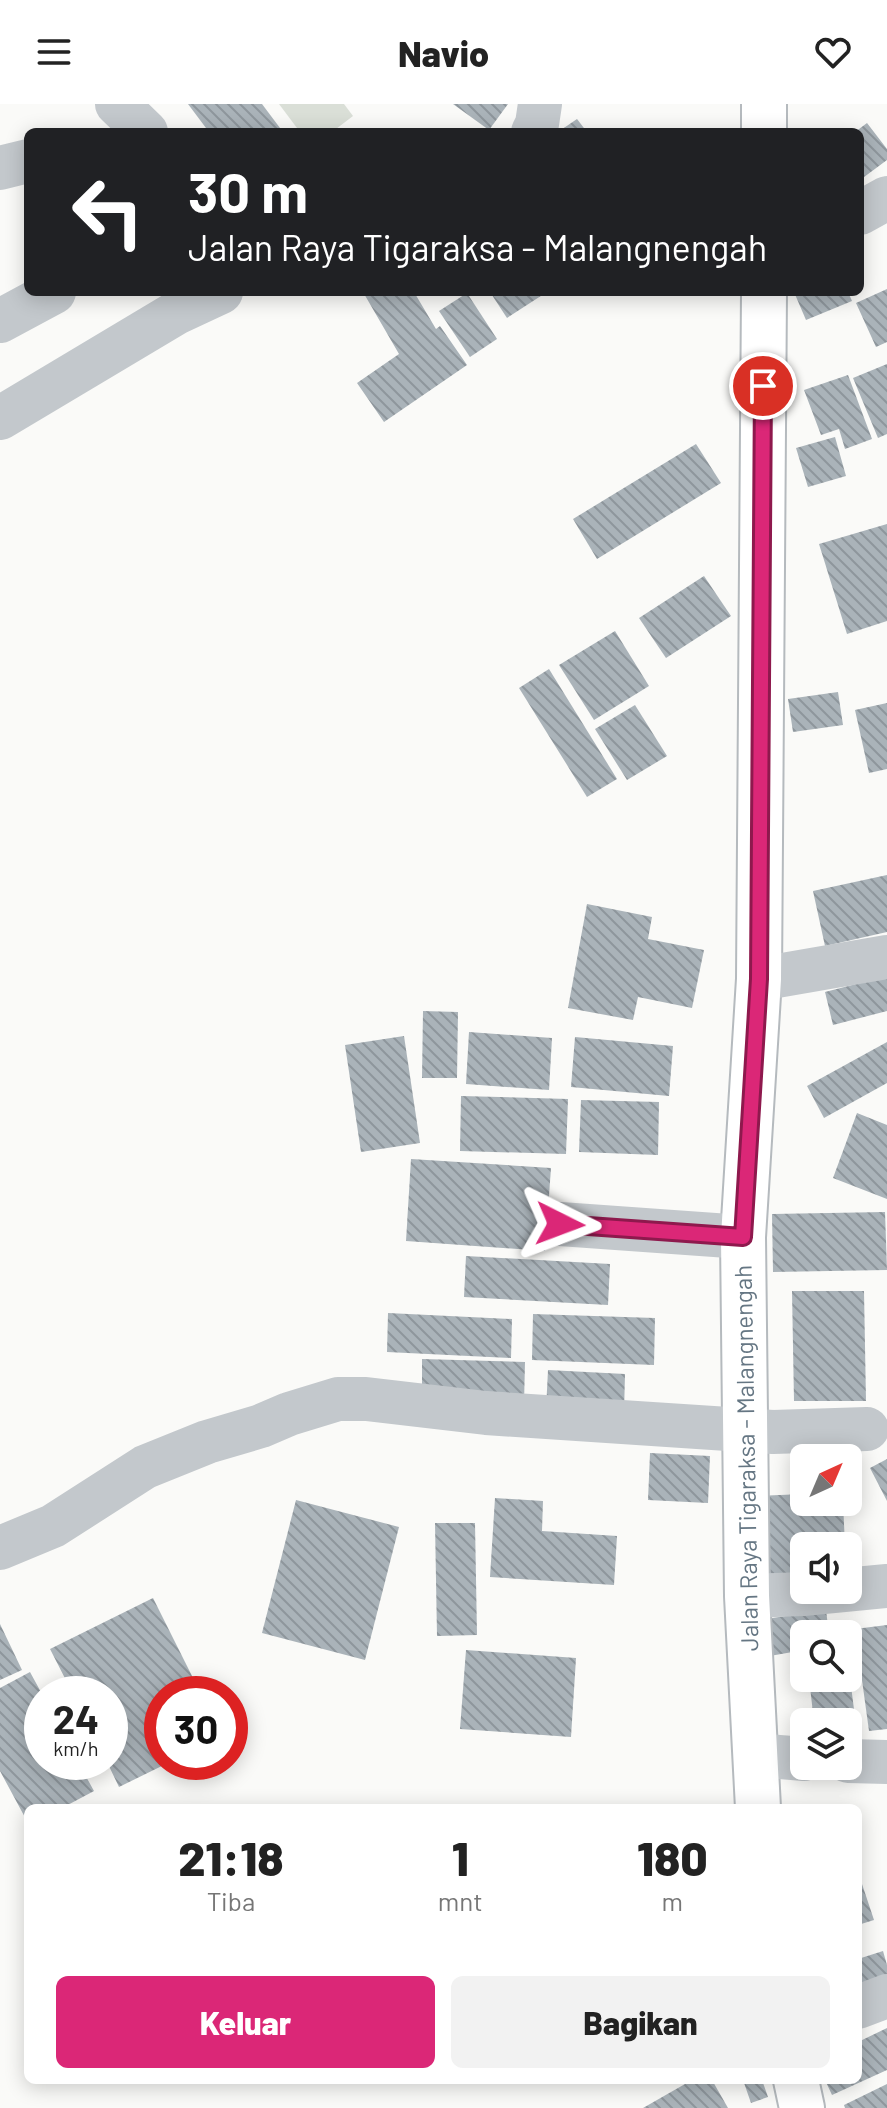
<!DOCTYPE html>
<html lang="id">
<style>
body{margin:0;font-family:Barlow,sans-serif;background:#f2f2f2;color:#222;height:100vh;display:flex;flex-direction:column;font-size:30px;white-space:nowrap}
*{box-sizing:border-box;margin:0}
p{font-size:26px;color:#767676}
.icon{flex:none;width:44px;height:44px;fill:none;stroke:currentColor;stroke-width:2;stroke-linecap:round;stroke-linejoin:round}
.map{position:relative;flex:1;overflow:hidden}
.sheet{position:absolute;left:24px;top:1700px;width:838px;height:280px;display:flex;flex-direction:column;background:#fff;border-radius:12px;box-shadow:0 4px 20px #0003}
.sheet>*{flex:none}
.hud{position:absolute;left:24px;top:24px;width:840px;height:168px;border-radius:12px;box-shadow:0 4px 20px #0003;background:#202124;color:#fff;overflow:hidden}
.needle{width:52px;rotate:44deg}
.controls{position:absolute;left:790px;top:1340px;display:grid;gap:16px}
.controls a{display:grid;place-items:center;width:72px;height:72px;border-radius:12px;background:#fff;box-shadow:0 4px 20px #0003;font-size:40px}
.speed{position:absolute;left:24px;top:1572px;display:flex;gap:16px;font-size:40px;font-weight:700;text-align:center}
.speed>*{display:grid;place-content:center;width:104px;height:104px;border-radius:50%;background:#fff;box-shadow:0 4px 20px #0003;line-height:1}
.speed small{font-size:20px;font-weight:400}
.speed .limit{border:12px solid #d22;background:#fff;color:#111}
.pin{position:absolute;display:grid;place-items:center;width:68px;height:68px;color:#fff;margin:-34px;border:4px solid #fff;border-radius:50%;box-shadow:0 2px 8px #0007}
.me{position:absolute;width:88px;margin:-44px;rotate:93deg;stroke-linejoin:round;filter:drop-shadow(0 0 6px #0008)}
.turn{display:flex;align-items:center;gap:28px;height:168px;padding:0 32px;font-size:36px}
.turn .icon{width:104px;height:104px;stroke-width:2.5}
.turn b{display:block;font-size:56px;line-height:68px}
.eta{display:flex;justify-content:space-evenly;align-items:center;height:136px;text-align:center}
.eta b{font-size:48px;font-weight:800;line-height:56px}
.primary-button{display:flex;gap:16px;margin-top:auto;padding:16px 32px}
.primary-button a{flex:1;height:92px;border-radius:12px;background:#db2777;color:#fff;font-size:32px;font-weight:800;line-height:92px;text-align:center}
.primary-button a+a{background:#f2f2f2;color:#222}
header{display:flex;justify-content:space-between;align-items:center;height:104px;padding:0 32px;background:#fff;font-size:36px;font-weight:800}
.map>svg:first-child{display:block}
.pitch{fill:#dadfd7}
.building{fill:url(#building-back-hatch)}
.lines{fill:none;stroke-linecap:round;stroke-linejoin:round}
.major-casing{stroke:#b5babe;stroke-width:48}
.minor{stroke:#c3c8cc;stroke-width:44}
.major{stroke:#fff;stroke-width:44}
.route-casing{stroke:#8e194d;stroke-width:20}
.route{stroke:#db2777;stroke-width:14}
.labels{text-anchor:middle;stroke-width:8;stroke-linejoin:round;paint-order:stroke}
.street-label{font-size:24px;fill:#657683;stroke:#fff}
</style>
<header><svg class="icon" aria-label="menu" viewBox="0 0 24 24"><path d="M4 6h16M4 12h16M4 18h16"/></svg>Navio<svg class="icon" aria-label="heart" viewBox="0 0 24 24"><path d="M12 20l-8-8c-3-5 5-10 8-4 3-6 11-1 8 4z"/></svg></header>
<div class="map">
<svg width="887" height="2004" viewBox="0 0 887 2004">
<defs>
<pattern id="building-back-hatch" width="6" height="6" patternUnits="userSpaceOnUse" patternTransform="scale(2)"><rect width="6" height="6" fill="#aab3b9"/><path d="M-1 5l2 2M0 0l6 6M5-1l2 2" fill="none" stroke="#8e969c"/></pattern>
</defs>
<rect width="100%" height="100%" fill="#fafaf8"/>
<path class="pitch" d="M 279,0 L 344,0 L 353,12 L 332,28 L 300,28 Z"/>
<g class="building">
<path d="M 188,0 L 262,0 L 283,28 L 209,28 Z"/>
<path d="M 453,0 L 508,0 L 489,26 Z"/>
<path d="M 577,15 L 587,28 L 558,28 Z"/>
<path d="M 867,19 L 887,45 L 887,56 L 860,76 L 860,28 L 855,28 Z"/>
<path d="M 887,185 L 887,238 L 876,243 L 856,199 Z"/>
<path d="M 363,188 L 414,188 L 436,225 L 440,222 L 467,261 L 384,318 L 357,279 L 399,250 Z"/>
<path d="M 490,188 L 547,188 L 507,214 Z"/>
<path d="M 794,188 L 848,188 L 852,197 L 806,216 Z"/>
<path d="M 467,189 L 497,235 L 470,253 L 439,207 Z"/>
<path d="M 887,260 L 887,330 L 878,334 L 853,274 Z"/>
<path d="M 848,271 L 872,335 L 845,345 L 839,325 L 821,331 L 804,286 Z"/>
<path d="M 835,333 L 846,372 L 808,383 L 796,344 Z"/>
<path d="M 696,340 L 721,379 L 597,455 L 573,415 Z"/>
<path d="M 887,420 L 887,517 L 847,530 L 819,440 Z"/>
<path d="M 704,472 L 731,512 L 666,554 L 639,514 Z"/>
<path d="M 615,527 L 649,582 L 594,616 L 559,561 Z"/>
<path d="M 549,565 L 617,675 L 587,693 L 519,584 Z"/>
<path d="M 838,588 L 843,621 L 793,628 L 788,595 Z"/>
<path d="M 887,599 L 887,665 L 869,669 L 855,606 Z"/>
<path d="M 635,601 L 667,652 L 627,676 L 595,625 Z"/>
<path d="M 887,771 L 887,828 L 825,842 L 813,787 Z"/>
<path d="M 587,800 L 652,813 L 648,835 L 704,846 L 692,904 L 638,893 L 633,916 L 568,904 Z"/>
<path d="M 887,872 L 887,907 L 833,921 L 825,888 Z"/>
<path d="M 423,907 L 458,908 L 457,974 L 422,974 Z"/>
<path d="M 469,928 L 552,934 L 549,986 L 466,980 Z"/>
<path d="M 404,932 L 420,1039 L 361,1048 L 345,941 Z"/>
<path d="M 575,933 L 673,942 L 669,992 L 571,983 Z"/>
<path d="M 887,938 L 887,979 L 824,1014 L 807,982 Z"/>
<path d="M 461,992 L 568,995 L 566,1050 L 460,1047 Z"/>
<path d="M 581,996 L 659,998 L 658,1051 L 579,1048 Z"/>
<path d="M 857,1009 L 887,1021 L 887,1095 L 833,1074 Z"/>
<path d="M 411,1055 L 551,1064 L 545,1147 L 406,1137 Z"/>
<path d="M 885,1108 L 887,1166 L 773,1168 L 772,1110 Z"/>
<path d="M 466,1152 L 610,1160 L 608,1201 L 464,1193 Z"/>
<path d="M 792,1187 L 864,1187 L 866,1297 L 794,1297 Z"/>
<path d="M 388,1209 L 512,1215 L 511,1254 L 387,1248 Z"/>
<path d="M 533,1210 L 655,1214 L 654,1261 L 532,1256 Z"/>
<path d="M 422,1255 L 525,1258 L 524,1300 L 422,1297 Z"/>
<path d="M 548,1266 L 625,1270 L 624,1309 L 546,1306 Z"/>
<path d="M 650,1349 L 710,1352 L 708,1399 L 648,1396 Z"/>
<path d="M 887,1355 L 887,1397 L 870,1364 Z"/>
<path d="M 804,1390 L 804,1398 L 843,1398 L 845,1442 L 804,1442 L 804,1470 L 761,1472 L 757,1392 Z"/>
<path d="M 495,1394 L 543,1397 L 542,1427 L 617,1432 L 614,1481 L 490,1473 Z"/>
<path d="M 296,1396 L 399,1423 L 365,1556 L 262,1529 Z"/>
<path d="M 435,1419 L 475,1419 L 477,1531 L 437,1532 Z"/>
<path d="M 153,1494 L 201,1590 L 162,1590 L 162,1658 L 170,1658 L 119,1683 L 107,1658 L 110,1658 L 110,1590 L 73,1590 L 50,1545 Z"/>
<path d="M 826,1506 L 829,1530 L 804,1530 L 804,1546 L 764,1553 L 758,1516 Z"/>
<path d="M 0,1520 L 22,1566 L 0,1576 Z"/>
<path d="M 887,1521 L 887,1625 L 869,1627 L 855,1525 Z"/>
<path d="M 466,1546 L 576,1554 L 571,1633 L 460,1625 Z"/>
<path d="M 30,1568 L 42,1590 L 42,1658 L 78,1658 L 94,1687 L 62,1704 L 28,1704 L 28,1719 L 0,1667 L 0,1584 Z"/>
<path d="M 809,1574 L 850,1574 L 857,1629 L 848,1630 L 848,1618 L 814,1618 Z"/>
<path d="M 861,1777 L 874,1816 L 858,1821 L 858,1778 Z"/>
<path d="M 883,1847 L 887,1861 L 887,1876 L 858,1885 L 858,1855 Z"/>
<path d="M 887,1924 L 887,1966 L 832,1991 L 825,1976 L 858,1976 L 858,1938 Z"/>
<path d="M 692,1976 L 712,1976 L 728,2004 L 643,2004 Z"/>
<path d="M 743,1976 L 762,1976 L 768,1993 L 751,1999 Z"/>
<path d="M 887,1980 L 887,2004 L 845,2004 L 844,2001 Z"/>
</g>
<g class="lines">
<g class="major-casing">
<g id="major">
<path d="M 764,28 L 764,0"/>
<path d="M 758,1704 L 747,1492 L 743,1133 L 759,875 L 764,188"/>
<path d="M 796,1976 L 802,2004"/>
</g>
</g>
<g class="minor">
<path d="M 117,0 L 146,28"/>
<path d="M 533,28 L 537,20 L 540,0"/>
<path d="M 0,64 L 28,57"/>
<path d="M 860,109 L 887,94"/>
<path d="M 0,217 L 54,188"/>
<path d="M 0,314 L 176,209 L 221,188"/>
<path d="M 759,875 L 887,853"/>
<path d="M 560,1120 L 743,1133"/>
<path d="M 0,1444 L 53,1422 L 145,1363 L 207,1338 L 261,1322 L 289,1310 L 338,1295 L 366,1295 L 486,1309 L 773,1328 L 867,1325"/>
<path d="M 747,1492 L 803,1490 L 887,1482"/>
<path d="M 756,1651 L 804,1655"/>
<path d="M 848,1657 L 887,1658"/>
<path d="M 858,1903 L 887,1892"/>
</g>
<use href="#major" class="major"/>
</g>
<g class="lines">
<g class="route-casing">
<path id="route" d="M 560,1120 L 743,1133 L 759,875 L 763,282"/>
</g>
<use href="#route" class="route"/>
</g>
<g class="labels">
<g class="street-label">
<text transform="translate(747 1354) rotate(-91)" y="8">Jalan Raya Tigaraksa - Malangnengah</text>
</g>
</g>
</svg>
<div class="controls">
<a><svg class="needle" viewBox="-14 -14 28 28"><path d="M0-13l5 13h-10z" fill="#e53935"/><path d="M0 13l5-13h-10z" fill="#767676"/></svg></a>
<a><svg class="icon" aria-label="sound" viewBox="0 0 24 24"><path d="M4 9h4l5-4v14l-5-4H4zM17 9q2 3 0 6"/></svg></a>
<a><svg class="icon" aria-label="search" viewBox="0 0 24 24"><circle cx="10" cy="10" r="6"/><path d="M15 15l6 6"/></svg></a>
<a><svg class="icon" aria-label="layers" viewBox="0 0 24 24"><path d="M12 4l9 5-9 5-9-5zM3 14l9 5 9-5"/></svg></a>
</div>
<div class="speed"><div>24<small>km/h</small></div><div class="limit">30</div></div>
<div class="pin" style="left:763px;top:282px;background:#d93025"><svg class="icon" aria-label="arrive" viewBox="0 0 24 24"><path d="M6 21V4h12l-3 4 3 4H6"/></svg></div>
<svg class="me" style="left:560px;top:1120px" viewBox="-20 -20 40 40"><path d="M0-17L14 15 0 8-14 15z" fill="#db2777" stroke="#fff" stroke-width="4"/></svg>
<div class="hud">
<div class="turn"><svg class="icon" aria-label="left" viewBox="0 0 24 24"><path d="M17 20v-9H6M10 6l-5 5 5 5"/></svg><div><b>30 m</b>Jalan Raya Tigaraksa - Malangnengah</div></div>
</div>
<section class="sheet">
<div class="eta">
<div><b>21:18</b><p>Tiba</p></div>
<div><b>1</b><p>mnt</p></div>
<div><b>180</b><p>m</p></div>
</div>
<div class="primary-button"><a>Keluar</a><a>Bagikan</a></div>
</section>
</div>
